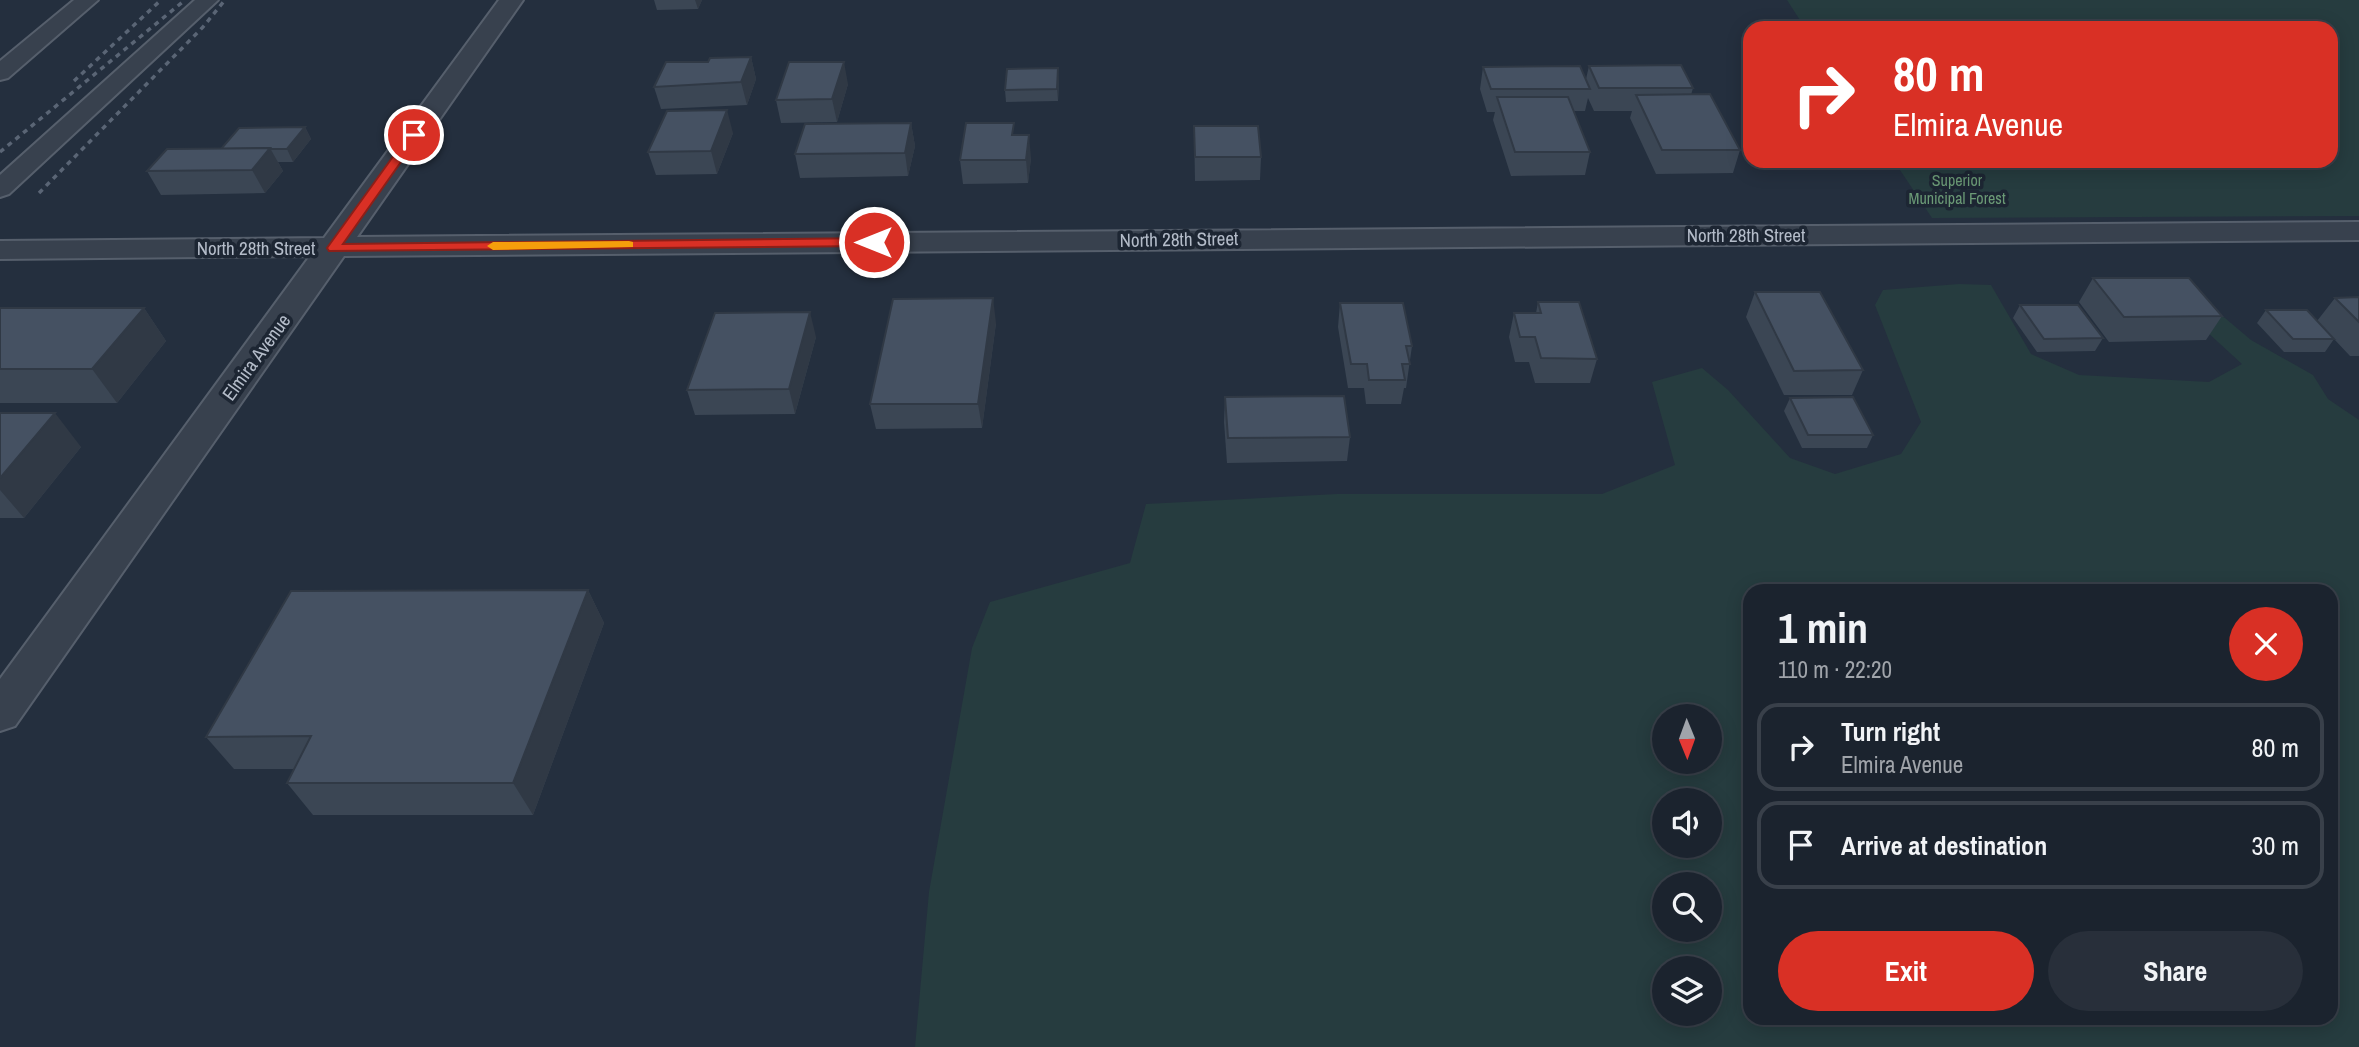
<!DOCTYPE html>
<meta charset="utf-8">
<style>
body{margin:0;font-family:"Archivo Narrow",sans-serif;background:#282f3a;color:#f1f3f6;height:100vh;display:flex;flex-direction:column;font-size:26px;white-space:nowrap}
*{box-sizing:border-box;margin:0}
p{font-size:23px;color:#a0a4aa}
.icon{flex:none;width:38px;height:38px;fill:none;stroke:currentColor;stroke-width:2;stroke-linecap:round;stroke-linejoin:round}
.map{position:relative;flex:1;overflow:hidden}
.drawer{position:absolute;left:1743px;top:584px;width:595px;height:441px;display:flex;flex-direction:column;background:#1b232e;border-radius:21px;box-shadow:0 4px 18px #0003,0 0 0 2px #39404a}
.drawer>*{flex:none}
.hud{position:absolute;left:1743px;top:21px;width:595px;height:147px;border-radius:21px;box-shadow:0 4px 18px #0003,0 0 0 2px #39404a;background:#d93025;color:#fff;overflow:hidden}
.needle{width:46px;rotate:179deg}
.fabs{position:absolute;left:1652px;top:704px;display:grid;gap:14px}
.fabs a{display:grid;place-items:center;width:70px;height:70px;border-radius:50%;background:#1b232e;box-shadow:0 4px 18px #0003,0 0 0 2px #39404a;font-size:35px}
.pin{position:absolute;display:grid;place-items:center;width:60px;height:60px;color:#fff;margin:-30px;border:4px solid #fff;border-radius:50%;box-shadow:0 2px 7px #0007}
.me{position:absolute;width:77px;margin:-38px;rotate:270deg;stroke-linejoin:round;filter:drop-shadow(0 0 5px #0008)}
.turn{display:flex;align-items:center;gap:24px;height:147px;padding:0 35px;font-size:32px}
.turn .icon{width:91px;height:91px;stroke-width:2.5}
.turn b{display:block;font-size:49px;line-height:60px}
.round{display:grid;place-items:center;flex:none;width:74px;height:74px;border-radius:37px;background:#282f3a}
.overview{display:flex;align-items:center;justify-content:space-between;height:119px;padding:0 35px}
h1{font-size:42px;font-weight:800;line-height:52px}
.cta{display:flex;gap:14px;margin-top:auto;padding:14px 35px}
.cta a{flex:1;height:80px;border-radius:42px;background:#d93025;color:#fff;font-size:28px;font-weight:800;line-height:80px;text-align:center}
.cta a+a{background:#282f3a;color:#f1f3f6}
ul{padding:0;list-style:none}
li{display:flex;align-items:center;gap:21px;height:88px;margin:0 14px 10px;padding:0 21px;border:4px solid #39404a;border-radius:21px}
li div{flex:1}
li b{display:block;font-size:26px}
li em{font-style:normal}
.map>svg:first-child{display:block}
.green{fill:#263c3f;fill-rule:evenodd}
.lines{fill:none;stroke-linecap:round;stroke-linejoin:round}
.lane-casing{stroke:#565f6c;stroke-width:4}
.street-casing{stroke:#565f6c;stroke-width:4}
.lane{fill:#38414e;fill-rule:evenodd}
.street{fill:#38414e;fill-rule:evenodd}
.rail{stroke:#5a6575;stroke-width:3.5;stroke-dasharray:5 5;stroke-linecap:butt}
.wall{fill:#3b4654}
.shaded-wall{fill:#303945}
.building{fill:#455162;stroke:#303945;stroke-width:2}
.route{fill:#d93025;stroke:#8d1f18;stroke-width:2}
.slow{fill:#f59e0b}
.labels{text-anchor:middle;stroke-width:7;stroke-linejoin:round;paint-order:stroke}
.far-park-label{font-size:16px;fill:#6b9a76;stroke:#1d2633}
.street-label{font-size:19px;fill:#b4bcc9;stroke:#1d2633}
</style>
<div class="map">
<svg width="2359" height="1047" viewBox="0 0 2359 1047">
<rect width="100%" height="100%" fill="#242f3e"/>
<g class="green">
<path d="M 1787,0 L 2359,0 L 2359,216 L 1932,218 L 1894,161 L 2331,161 L 2331,28 L 1805,28 Z"/>
<path d="M 1959,284 L 1991,285 L 2031,354 L 2079,375 L 2209,382 L 2242,364 L 2206,331 L 2195,302 L 2225,318 L 2251,340 L 2313,375 L 2328,399 L 2359,420 L 2359,1047 L 915,1047 L 929,892 L 972,648 L 990,602 L 1130,563 L 1146,504 L 1337,494 L 1602,494 L 1675,465 L 1652,382 L 1702,368 L 1728,390 L 1790,458 L 1835,474 L 1901,454 L 1921,422 L 1875,305 L 1883,290 ZM 1750,592 L 2331,592 L 2331,1018 L 1750,1018 ZM 1664,716 L 1710,716 L 1710,761 L 1664,761 ZM 1664,800 L 1710,800 L 1710,845 L 1664,845 ZM 1664,884 L 1710,884 L 1710,929 L 1664,929 ZM 1664,968 L 1710,968 L 1710,1013 L 1664,1013 Z"/>
</g>
<g class="lines">
<g class="lane-casing">
<g id="lane">
<path d="M 74,0 L 98,0 L 8,78 L 0,80 L 0,61 Z"/>
<path d="M 195,0 L 218,0 L 9,194 L 0,197 L 0,175 Z"/>
</g>
</g>
<g class="street-casing">
<path id="street" d="M 499,0 L 523,0 L 357,237 L 2359,222 L 2359,240 L 344,256 L 15,726 L 0,731 L 0,679 L 310,256 L 0,259 L 0,241 L 324,238 Z"/>
</g>
<use href="#lane" class="lane"/>
<use href="#street" class="street"/>
<g class="rail">
<path d="M 74,81 L 161,0"/>
<path d="M 0,152 L 185,0"/>
<path d="M 39,193 L 203,27 L 225,0"/>
</g>
</g>
<g class="wall">
<path d="M 654,0 L 702,0 L 698,9 L 657,10 Z"/>
<path d="M 751,57 L 756,79 L 747,105 L 661,109 L 654,87 L 708,62 Z"/>
<path d="M 1589,66 L 1693,88 L 1691,95 L 1740,150 L 1733,173 L 1656,174 L 1630,118 L 1632,111 L 1594,111 L 1588,98 L 1585,111 L 1574,111 L 1590,152 L 1585,175 L 1511,176 L 1493,120 L 1495,112 L 1487,112 L 1480,89 L 1483,67 L 1586,79 Z"/>
<path d="M 1059,80 L 1058,101 L 1006,102 L 1005,90 Z"/>
<path d="M 848,84 L 837,122 L 781,123 L 776,100 Z"/>
<path d="M 911,123 L 915,146 L 908,176 L 800,178 L 795,154 Z"/>
<path d="M 1194,126 L 1261,157 L 1260,180 L 1195,181 Z"/>
<path d="M 305,127 L 311,139 L 293,162 L 278,162 L 283,171 L 265,193 L 161,195 L 147,171 L 221,149 Z"/>
<path d="M 733,133 L 717,174 L 656,175 L 648,152 Z"/>
<path d="M 1015,135 L 1031,158 L 1028,183 L 963,184 L 960,160 Z"/>
<path d="M 2093,278 L 2222,316 L 2206,340 L 2109,342 L 2079,302 Z"/>
<path d="M 1755,292 L 1863,370 L 1852,395 L 1784,395 L 1746,317 Z"/>
<path d="M 2359,297 L 2359,356 L 2350,356 L 2334,339 L 2325,352 L 2284,352 L 2257,323 L 2266,310 L 2317,321 L 2335,298 Z"/>
<path d="M 1538,302 L 1597,359 L 1590,383 L 1535,383 L 1529,362 L 1515,362 L 1509,337 L 1514,313 L 1536,313 Z"/>
<path d="M 1340,303 L 1412,346 L 1406,388 L 1404,388 L 1401,404 L 1366,404 L 1364,388 L 1348,388 L 1338,327 Z"/>
<path d="M 2020,305 L 2103,338 L 2095,351 L 2037,352 L 2013,318 Z"/>
<path d="M 0,308 L 144,308 L 166,341 L 117,403 L 0,403 Z"/>
<path d="M 996,323 L 982,428 L 876,429 L 870,404 Z"/>
<path d="M 816,337 L 795,414 L 695,415 L 687,390 Z"/>
<path d="M 1225,397 L 1350,437 L 1347,461 L 1227,463 L 1224,422 Z"/>
<path d="M 1790,398 L 1873,435 L 1867,448 L 1802,448 L 1784,411 Z"/>
<path d="M 0,413 L 81,447 L 24,518 L 0,518 Z"/>
<path d="M 588,590 L 604,623 L 533,815 L 313,815 L 287,783 L 294,769 L 234,769 L 206,737 Z"/>
</g>
<g class="shaded-wall">
<path d="M 695,0 L 702,0 L 698,9 Z"/>
<path d="M 751,57 L 756,79 L 747,105 L 741,82 Z"/>
<path d="M 844,62 L 848,84 L 837,122 L 832,99 Z"/>
<path d="M 1058,68 L 1059,80 L 1058,101 L 1057,89 Z"/>
<path d="M 727,110 L 733,133 L 717,174 L 711,151 Z"/>
<path d="M 911,123 L 915,146 L 908,176 L 905,153 Z"/>
<path d="M 305,127 L 311,139 L 293,162 L 287,149 Z"/>
<path d="M 1029,135 L 1031,158 L 1028,183 L 1026,160 Z"/>
<path d="M 270,148 L 283,171 L 265,193 L 252,170 Z"/>
<path d="M 993,298 L 996,323 L 982,428 L 978,404 Z"/>
<path d="M 144,308 L 166,341 L 117,403 L 92,369 Z"/>
<path d="M 810,312 L 816,337 L 795,414 L 789,389 Z"/>
<path d="M 55,413 L 81,447 L 24,518 L 0,490 L 0,478 Z"/>
<path d="M 588,590 L 604,623 L 533,815 L 513,783 Z"/>
</g>
<g class="building">
<path d="M 751,57 L 741,82 L 654,87 L 666,62 L 708,62 L 710,58 Z"/>
<path d="M 789,62 L 844,62 L 832,99 L 776,100 Z"/>
<path d="M 1681,65 L 1693,88 L 1599,88 L 1589,66 Z"/>
<path d="M 1580,66 L 1590,89 L 1491,89 L 1483,67 Z"/>
<path d="M 1058,68 L 1057,89 L 1005,90 L 1007,69 Z"/>
<path d="M 1710,94 L 1740,150 L 1662,150 L 1636,95 Z"/>
<path d="M 1497,97 L 1568,97 L 1590,152 L 1515,152 Z"/>
<path d="M 727,110 L 711,151 L 648,152 L 667,111 Z"/>
<path d="M 911,123 L 905,153 L 795,154 L 805,124 Z"/>
<path d="M 966,123 L 1014,123 L 1012,135 L 1029,135 L 1026,160 L 960,160 Z"/>
<path d="M 1194,126 L 1258,126 L 1261,157 L 1195,157 Z"/>
<path d="M 305,127 L 287,149 L 271,149 L 270,148 L 221,149 L 239,128 Z"/>
<path d="M 270,148 L 252,170 L 147,171 L 167,149 Z"/>
<path d="M 2093,278 L 2189,278 L 2222,316 L 2124,317 Z"/>
<path d="M 1755,292 L 1820,292 L 1863,370 L 1794,371 Z"/>
<path d="M 2359,297 L 2359,322 L 2335,298 Z"/>
<path d="M 993,298 L 978,404 L 870,404 L 893,299 Z"/>
<path d="M 1538,302 L 1579,302 L 1597,359 L 1541,358 L 1535,337 L 1520,337 L 1514,313 L 1541,313 Z"/>
<path d="M 1340,303 L 1403,303 L 1412,346 L 1406,346 L 1410,364 L 1402,364 L 1405,380 L 1369,380 L 1367,364 L 1351,364 Z"/>
<path d="M 2020,305 L 2078,305 L 2103,338 L 2044,339 Z"/>
<path d="M 0,308 L 144,308 L 92,369 L 0,369 Z"/>
<path d="M 2266,310 L 2307,310 L 2334,339 L 2293,339 Z"/>
<path d="M 810,312 L 789,389 L 687,390 L 715,313 Z"/>
<path d="M 1344,396 L 1350,437 L 1228,438 L 1225,397 Z"/>
<path d="M 1853,397 L 1873,435 L 1808,435 L 1790,398 Z"/>
<path d="M 0,413 L 55,413 L 0,478 Z"/>
<path d="M 588,590 L 513,783 L 287,783 L 311,736 L 206,737 L 291,591 Z"/>
</g>
<path class="route" d="M 410,133 L 420,135 L 343,244 L 874,238 L 880,242 L 874,246 L 329,251 L 327,248 Z"/>
<path class="slow" d="M 629,241 L 633,242 L 633,247 L 493,250 L 487,246 L 493,242 Z"/>
<g class="labels">
<g class="far-park-label">
<text x="1957" y="186">Superior<tspan x="1957" dy="18">Municipal Forest</tspan></text>
</g>
<g class="street-label">
<text x="1746" y="242">North 28th Street</text>
<text transform="translate(1179 239) rotate(-1)" y="7">North 28th Street</text>
<text x="256" y="255">North 28th Street</text>
<text transform="translate(256 357) rotate(-54)" y="7">Elmira Avenue</text>
</g>
</g>
</svg>
<div class="fabs">
<a><svg class="needle" viewBox="-14 -14 28 28"><path d="M0-13l5 13h-10z" fill="#e53935"/><path d="M0 13l5-13h-10z" fill="#a0a4aa"/></svg></a>
<a><svg class="icon" aria-label="sound" viewBox="0 0 24 24"><path d="M4 9h4l5-4v14l-5-4H4zM17 9q2 3 0 6"/></svg></a>
<a><svg class="icon" aria-label="search" viewBox="0 0 24 24"><circle cx="10" cy="10" r="6"/><path d="M15 15l6 6"/></svg></a>
<a><svg class="icon" aria-label="layers" viewBox="0 0 24 24"><path d="M12 4l9 5-9 5-9-5zM3 14l9 5 9-5"/></svg></a>
</div>
<div class="pin" style="left:414px;top:135px;background:#d93025"><svg class="icon" aria-label="arrive" viewBox="0 0 24 24"><path d="M6 21V4h12l-3 4 3 4H6"/></svg></div>
<svg class="me" style="left:874px;top:242px" viewBox="-20 -20 40 40"><circle r="17" fill="#d93025" stroke="#fff" stroke-width="3"/><path d="M0-11L8 9 0 5-8 9z" fill="#fff"/></svg>
<div class="hud">
<div class="turn"><svg class="icon" aria-label="right" viewBox="0 0 24 24"><path d="M7 20v-9h11M14 6l5 5-5 5"/></svg><div><b>80 m</b>Elmira Avenue</div></div>
</div>
<section class="drawer">
<div class="overview"><div><h1>1 min</h1><p>110 m · 22:20</p></div><a class="round" style="background:#d93025;color:#fff"><svg class="icon" aria-label="close" viewBox="0 0 24 24"><path d="M6 6l12 12M18 6L6 18"/></svg></a></div>
<ul>
<li><svg class="icon" aria-label="right" viewBox="0 0 24 24"><path d="M7 20v-9h11M14 6l5 5-5 5"/></svg><div><b>Turn right</b><p>Elmira Avenue</p></div><em>80 m</em></li>
<li><svg class="icon" aria-label="arrive" viewBox="0 0 24 24"><path d="M6 21V4h12l-3 4 3 4H6"/></svg><div><b>Arrive at destination</b></div><em>30 m</em></li>
</ul>
<div class="cta"><a>Exit</a><a>Share</a></div>
</section>
</div>
